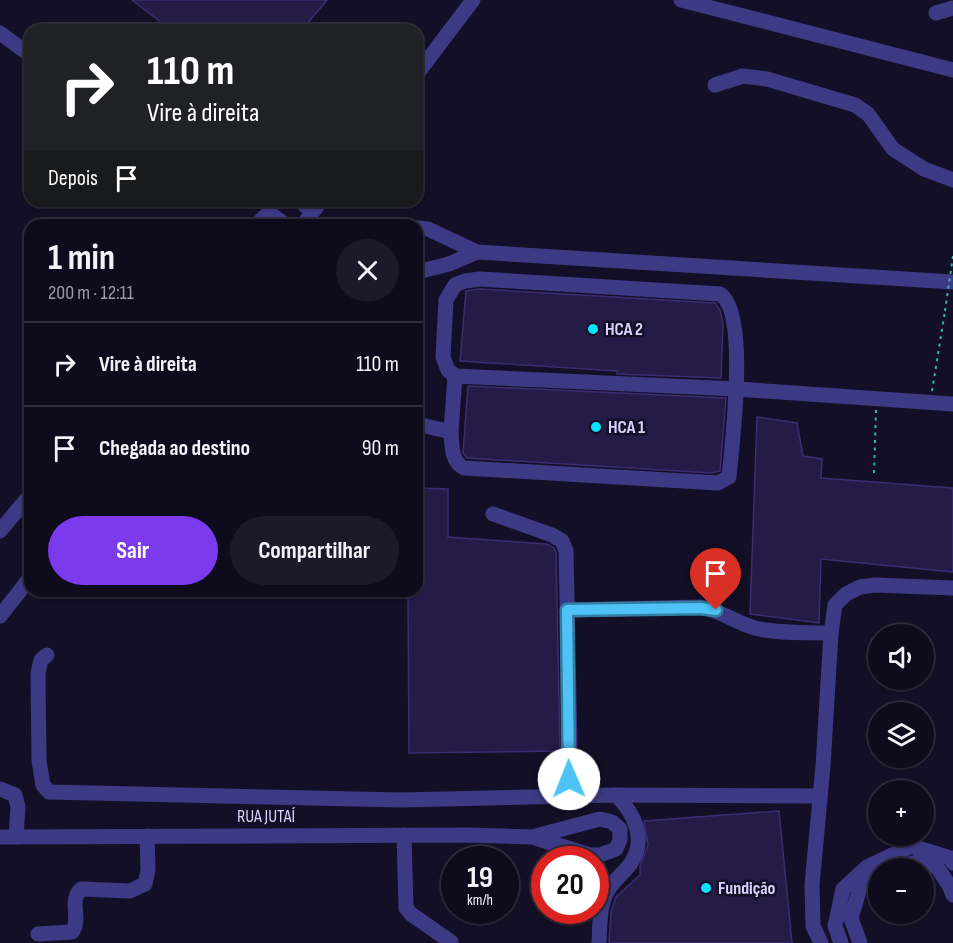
<!DOCTYPE html>
<html lang="pt">
<meta charset="utf-8">
<style>
body{margin:0;font-family:"Sofia Sans Condensed",sans-serif;background:#1c1929;color:#f1f3f6;height:100vh;display:flex;flex-direction:column;font-size:22px;white-space:nowrap}
*{box-sizing:border-box;margin:0}
p{font-size:20px;color:#9b9ba3}
.icon{flex:none;width:33px;height:33px;fill:none;stroke:currentColor;stroke-width:2;stroke-linecap:round;stroke-linejoin:round}
.map{position:relative;flex:1;overflow:hidden}
.drawer{position:absolute;left:24px;top:219px;width:399px;height:378px;display:flex;flex-direction:column;background:#0e0b1c;border-radius:18px;box-shadow:0 2px 4px #0004,0 0 0 2px #2e2b3b}
.drawer>*{flex:none}
.top-card{position:absolute;left:24px;top:24px;width:399px;height:183px;border-radius:18px;box-shadow:0 2px 4px #0004,0 0 0 2px #2e2b3b;background:#202124;color:#fff;overflow:hidden}
.fabs{position:absolute;left:868px;top:624px;display:grid;gap:12px}
.fabs a{display:grid;place-items:center;width:66px;height:66px;border-radius:50%;background:#0e0b1c;box-shadow:0 2px 4px #0004,0 0 0 2px #2e2b3b;font-size:30px}
.speed{position:absolute;left:441px;top:846px;display:flex;gap:12px;font-size:30px;font-weight:700;text-align:center}
.speed>*{display:grid;place-content:center;width:78px;height:78px;border-radius:50%;background:#0e0b1c;box-shadow:0 2px 4px #0004,0 0 0 2px #2e2b3b;line-height:1}
.speed small{font-size:15px;font-weight:400}
.speed .limit{border:9px solid #d22;background:#fff;color:#111}
.pin{position:absolute;display:grid;place-items:center;width:51px;height:51px;color:#fff;margin:-62px -26px;border-radius:50% 50% 50% 0;rotate:-45deg;box-shadow:0 0 6px #0007}
.pin .icon{rotate:45deg}
.me{position:absolute;width:66px;margin:-33px;rotate:359deg;stroke-linejoin:round;filter:drop-shadow(0 0 4px #0008)}
.turn{display:flex;align-items:center;gap:21px;height:126px;padding:0 24px;font-size:27px}
.turn .icon{width:78px;height:78px;stroke-width:2.5}
.turn b{display:block;font-size:42px;line-height:51px}
.then{display:flex;align-items:center;height:57px;padding:0 24px;background:#0003;gap:12px;font-size:22px}
.round{display:grid;place-items:center;flex:none;width:63px;height:63px;border-radius:32px;background:#1c1929}
.head{display:flex;align-items:center;justify-content:space-between;height:102px;padding:0 24px}
h1{font-size:36px;font-weight:700;line-height:45px}
.button{display:flex;gap:12px;margin-top:auto;padding:12px 24px}
.button a{flex:1;height:69px;border-radius:36px;background:#7c3aed;color:#fff;font-size:24px;font-weight:700;line-height:69px;text-align:center}
.button a+a{background:#1c1929;color:#f1f3f6}
ul{padding:0;list-style:none}
li{display:flex;align-items:center;gap:18px;height:84px;padding:0 24px;border-top:2px solid #2e2b3b}
li div{flex:1}
li b{display:block;font-size:22px}
li em{font-style:normal}
.map>svg:first-child{display:block}
.building{fill:#241b47;stroke:#3b2d73;stroke-width:1.5}
.lines{fill:none;stroke-linecap:round;stroke-linejoin:round}
.path{stroke:#2fb8b0;stroke-width:2;stroke-dasharray:3 4.5;stroke-linecap:butt}
.minor{stroke:#3d3a85;stroke-width:15}
.path-bridge{stroke:#2fb8b0;stroke-width:2;stroke-dasharray:3 4.5;stroke-linecap:butt}
.route-casing{stroke:#337fa1;stroke-width:15}
.route{stroke:#4fc3f7;stroke-width:10}
.poi-dot{fill:#00e5ff;stroke:#130f26;stroke-width:2}
.labels{text-anchor:middle;stroke-width:5;stroke-linejoin:round;paint-order:stroke}
.poi-label{font-size:18px;font-weight:bold;fill:#d9d4ff;stroke:#130f26;text-anchor:start}
.street-label{font-size:18px;fill:#d9d4ff;stroke:#130f26}
</style>
<div class="map">
<svg width="953" height="943" viewBox="0 0 953 943">
<rect width="100%" height="100%" fill="#130f26"/>
<g class="building">
<path d="M 132,0 L 327,0 L 302,30 L 171,30 Z"/>
<path d="M 480,289 L 715,303 L 720,310 L 723,323 L 721,378 L 617,374 L 617,371 L 460,361 L 466,291 Z"/>
<path d="M 468,386 L 726,398 L 720,471 L 711,473 L 467,458 L 463,453 Z"/>
<path d="M 757,417 L 797,423 L 803,456 L 822,459 L 821,478 L 953,488 L 953,572 L 821,559 L 819,623 L 750,614 Z"/>
<path d="M 417,488 L 448,489 L 448,537 L 547,544 L 554,548 L 556,553 L 560,751 L 409,753 L 408,591 L 417,591 Z"/>
<path d="M 779,811 L 792,943 L 609,943 L 611,912 L 616,897 L 640,875 L 640,866 L 648,845 L 644,821 Z"/>
</g>
<g class="lines">
<g class="path">
<path d="M 932,391 L 945,311"/>
<path d="M 874,473 L 876,410"/>
</g>
<g class="minor">
<path d="M 681,0 L 953,70"/>
<path d="M 936,13 L 953,8"/>
<path d="M 0,33 L 30,55"/>
<path d="M 417,74 L 473,0"/>
<path d="M 715,85 L 743,76 L 767,79 L 855,105 L 868,114 L 893,149 L 924,169 L 953,180"/>
<path d="M 300,201 L 312,212"/>
<path d="M 256,225 L 268,213 L 271,214 L 286,225"/>
<path d="M 303,225 L 321,201"/>
<path d="M 417,228 L 428,229 L 477,252 L 953,282"/>
<path d="M 417,272 L 449,264 L 477,252"/>
<path d="M 417,424 L 451,432 C 452,445 451,462 464,468 L 718,483 L 729,477 C 732,444 749,312 720,294 L 480,279 L 465,281 L 455,285 L 446,300 L 443,357 L 448,370 L 455,376"/>
<path d="M 451,432 L 455,376 L 737,389 L 953,404"/>
<path d="M 493,514 L 552,535 L 562,541 L 566,551 L 571,796"/>
<path d="M 0,531 L 30,495"/>
<path d="M 567,610 L 701,607 C 722,611 736,623 755,628 C 779,634 806,632 831,633"/>
<path d="M 0,616 L 30,578"/>
<path d="M 47,655 L 41,660 L 38,673 L 39,761 L 43,785 L 49,792 L 401,800 L 616,795 L 820,796"/>
<path d="M 0,789 L 15,795 L 18,807 L 16,837"/>
<path d="M 404,835 L 406,908 L 411,914 L 451,942"/>
<path d="M 0,837 L 468,835 L 532,837 L 600,819 L 612,822 L 620,829 L 620,840 L 616,849 L 600,855 L 590,855 L 532,837"/>
<path d="M 887,868 L 917,862 L 937,867 L 949,885 L 953,895"/>
<path d="M 38,934 L 72,932 C 82,919 68,901 81,889 L 130,891 L 145,884 L 148,870 L 147,836"/>
<path d="M 599,943 C 600,926 599,907 607,892 C 613,881 624,873 631,863 C 647,839 634,813 616,795"/>
<path d="M 821,943 L 813,926 L 812,885 L 823,766 L 831,633 L 835,605 L 846,594 L 860,587 L 875,585 L 953,588"/>
<path d="M 841,943 L 835,926 L 843,889 L 867,867 L 911,846 L 951,858 L 953,863"/>
<path d="M 860,943 L 851,918 L 860,888 L 879,874"/>
</g>
<path class="path-bridge" d="M 945,311 L 953,256"/>
</g>
<g class="lines">
<g class="route-casing">
<path id="route" d="M 569,779 L 567,610 L 701,608 L 716,610"/>
</g>
<use href="#route" class="route"/>
</g>
<g class="poi-dot">
<circle cx="593" cy="329" r="6"/>
<circle cx="596" cy="427" r="6"/>
<circle cx="706" cy="888" r="6"/>
</g>
<g class="labels">
<g class="poi-label">
<text x="605" y="335">HCA 2</text>
<text x="608" y="433">HCA 1</text>
<text x="718" y="894">Fundição</text>
</g>
<g class="street-label">
<text x="266" y="822">RUA JUTAÍ</text>
</g>
</g>
</svg>
<div class="fabs">
<a><svg class="icon" aria-label="sound" viewBox="0 0 24 24"><path d="M4 9h4l5-4v14l-5-4H4zM17 9q2 3 0 6"/></svg></a>
<a><svg class="icon" aria-label="layers" viewBox="0 0 24 24"><path d="M12 4l9 5-9 5-9-5zM3 14l9 5 9-5"/></svg></a>
<a>+</a>
<a>−</a>
</div>
<div class="speed"><div>19<small>km/h</small></div><div class="limit">20</div></div>
<div class="pin" style="left:716px;top:610px;background:#d93025"><svg class="icon" aria-label="arrive" viewBox="0 0 24 24"><path d="M6 21V4h12l-3 4 3 4H6"/></svg></div>
<svg class="me" style="left:569px;top:779px" viewBox="-20 -20 40 40"><circle r="19" fill="#fff"/><path d="M0-13L10 11 0 6-10 11z" fill="#4fc3f7"/></svg>
<div class="top-card">
<div class="turn"><svg class="icon" aria-label="right" viewBox="0 0 24 24"><path d="M7 20v-9h11M14 6l5 5-5 5"/></svg><div><b>110 m</b>Vire à direita</div></div>
<div class="then">Depois<svg class="icon" aria-label="arrive" viewBox="0 0 24 24"><path d="M6 21V4h12l-3 4 3 4H6"/></svg></div>
</div>
<section class="drawer">
<div class="head"><div><h1>1 min</h1><p>200 m · 12:11</p></div><a class="round"><svg class="icon" aria-label="close" viewBox="0 0 24 24"><path d="M6 6l12 12M18 6L6 18"/></svg></a></div>
<ul>
<li><svg class="icon" aria-label="right" viewBox="0 0 24 24"><path d="M7 20v-9h11M14 6l5 5-5 5"/></svg><div><b>Vire à direita</b></div><em>110 m</em></li>
<li><svg class="icon" aria-label="arrive" viewBox="0 0 24 24"><path d="M6 21V4h12l-3 4 3 4H6"/></svg><div><b>Chegada ao destino</b></div><em>90 m</em></li>
</ul>
<div class="button"><a>Sair</a><a>Compartilhar</a></div>
</section>
</div>
